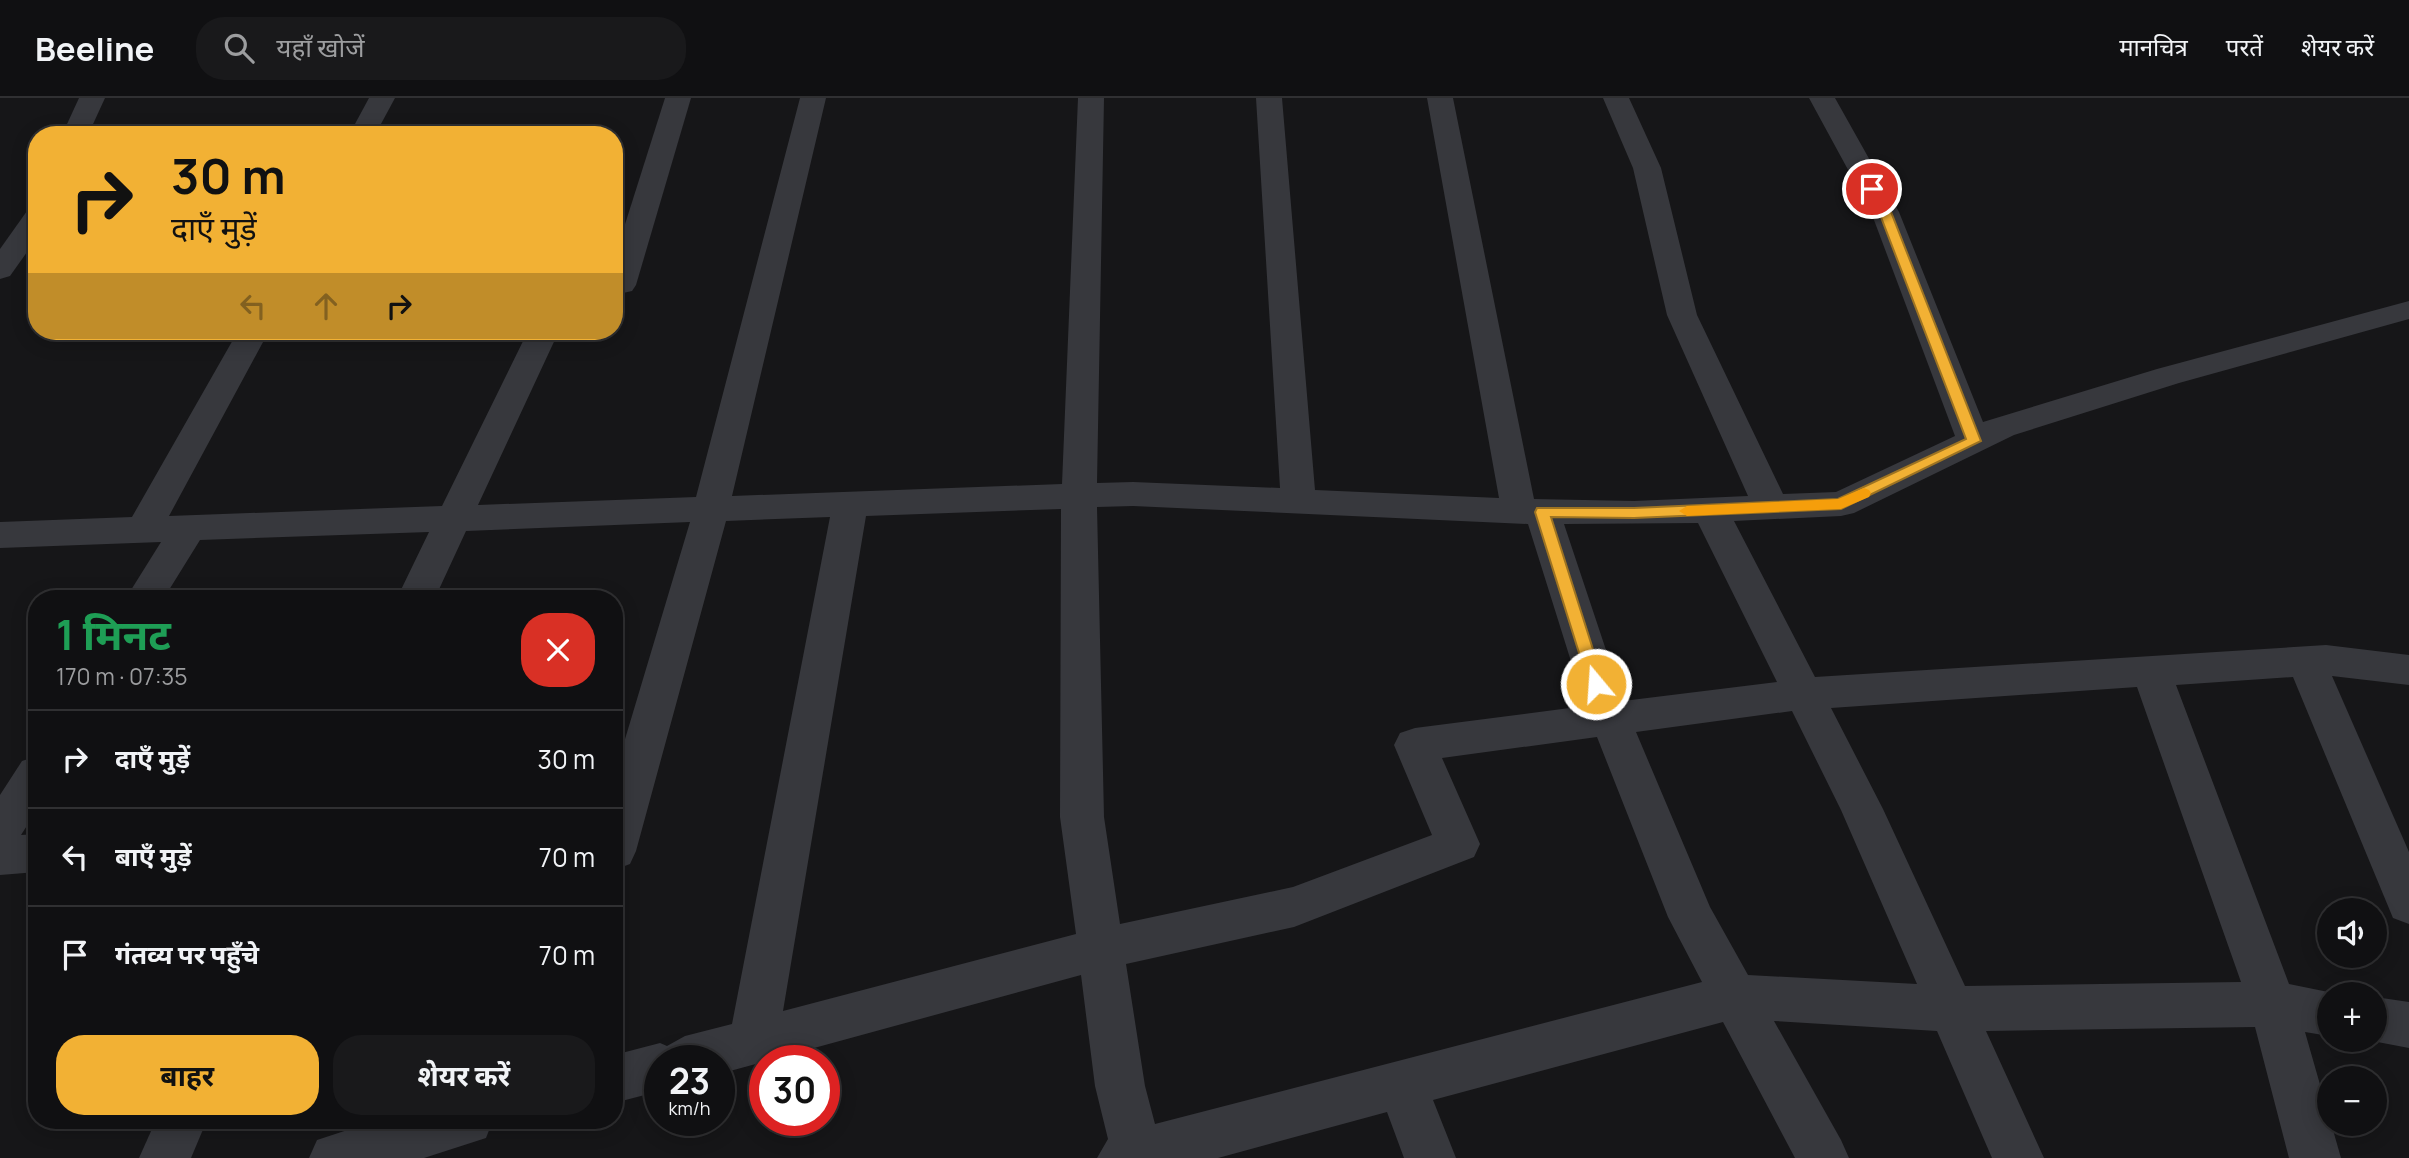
<!DOCTYPE html>
<html lang="hi">
<meta charset="utf-8">
<style>
body{margin:0;font-family:Manrope,"Noto Sans Devanagari",sans-serif;background:#19191b;color:#f1f3f6;height:100vh;display:flex;flex-direction:column;font-size:26px;white-space:nowrap}
*{box-sizing:border-box;margin:0}
p{font-size:23px;color:#9c9d9f}
.icon{flex:none;width:38px;height:38px;fill:none;stroke:currentColor;stroke-width:2;stroke-linecap:round;stroke-linejoin:round}
.map{position:relative;flex:1;overflow:hidden}
.drawer{position:absolute;left:28px;top:492px;width:595px;height:539px;display:flex;flex-direction:column;background:#101012;border-radius:28px;box-shadow:0 4px 18px #0003,0 0 0 2px #303032}
.drawer>*{flex:none}
.hud{position:absolute;left:28px;top:28px;width:595px;height:214px;border-radius:28px;box-shadow:0 4px 18px #0003,0 0 0 2px #303032;background:#f2b134;color:#111;overflow:hidden}
.buttons{position:absolute;left:2317px;top:800px;display:grid;gap:14px}
.buttons a{display:grid;place-items:center;width:70px;height:70px;border-radius:50%;background:#101012;box-shadow:0 4px 18px #0003,0 0 0 2px #303032;font-size:35px}
.speed{position:absolute;left:644px;top:947px;display:flex;gap:14px;font-size:35px;font-weight:700;text-align:center}
.speed>*{display:grid;place-content:center;width:91px;height:91px;border-radius:50%;background:#101012;box-shadow:0 4px 18px #0003,0 0 0 2px #303032;line-height:1}
.speed small{font-size:18px;font-weight:400}
.speed .limit{border:10px solid #d22;background:#fff;color:#111}
.pin{position:absolute;display:grid;place-items:center;width:60px;height:60px;color:#fff;margin:-30px;border:4px solid #fff;border-radius:50%;box-shadow:0 2px 7px #0007}
.me{position:absolute;width:77px;margin:-38px;rotate:342deg;stroke-linejoin:round;filter:drop-shadow(0 0 5px #0008)}
.turn{display:flex;align-items:center;gap:24px;height:147px;padding:0 28px;font-size:32px}
.turn .icon{width:91px;height:91px;stroke-width:2.5}
.turn b{display:block;font-size:49px;line-height:60px}
.lanes{display:flex;align-items:center;height:66px;padding:0 28px;background:#0003;justify-content:center;gap:35px;direction:ltr}
.lanes .off{opacity:.35}
.round{display:grid;place-items:center;flex:none;width:74px;height:74px;border-radius:28px;background:#19191b}
.overview{display:flex;align-items:center;justify-content:space-between;height:119px;padding:0 28px}
h1{font-size:42px;font-weight:700;line-height:52px;color:#1e9e55}
.action{display:flex;gap:14px;margin-top:auto;padding:14px 28px}
.action a{flex:1;height:80px;border-radius:28px;background:#f2b134;color:#111;font-size:28px;font-weight:700;line-height:80px;text-align:center}
.action a+a{background:#19191b;color:#f1f3f6}
ul{padding:0;list-style:none}
li{display:flex;align-items:center;gap:21px;height:98px;padding:0 28px;border-top:2px solid #303032}
li div{flex:1}
li b{display:block;font-size:26px}
li em{font-style:normal}
header{display:flex;align-items:center;gap:42px;box-sizing:border-box;height:98px;padding:0 35px;background:#101012;border-bottom:2px solid #303032}
header strong{font-size:33px}
nav{display:flex;gap:38px;margin-inline-start:auto;font-size:24px}
.search{width:490px;height:63px;background:#19191b;display:flex;align-items:center;gap:18px;box-sizing:border-box;padding:0 24px;border-radius:28px;color:#9c9d9f;font-size:26px}
.map>svg:first-child{display:block}
.lines{fill:none;stroke-linecap:round;stroke-linejoin:round}
.minor{fill:#37383d;fill-rule:evenodd}
.route{fill:#f2b134;stroke:#9d7322;stroke-width:2}
.slow{fill:#f59e0b}
</style>
<header>
<strong>Beeline</strong>
<div class="search"><svg class="icon" aria-label="search" viewBox="0 0 24 24"><circle cx="10" cy="10" r="6"/><path d="M15 15l6 6"/></svg>यहाँ खोजें</div>
<nav><a>मानचित्र</a><a>परतें</a><a>शेयर करें</a></nav>
</header>
<div class="map">
<svg width="2409" height="1060" viewBox="0 0 2409 1060">
<rect width="100%" height="100%" fill="#161618"/>
<g class="lines">
<g class="minor">
<path d="M 79,0 L 105,0 L 88,37 L 62,37 Z"/>
<path d="M 369,0 L 395,0 L 375,37 L 349,37 Z"/>
<path d="M 665,0 L 691,0 L 636,187 L 632,193 L 614,197 L 614,161 Z"/>
<path d="M 800,0 L 826,0 L 732,398 L 1062,386 L 1078,0 L 1104,0 L 1097,385 L 1133,384 L 1280,390 L 1256,0 L 1282,0 L 1315,392 L 1499,400 L 1427,0 L 1453,0 L 1534,401 L 1634,403 L 1748,398 L 1667,217 L 1633,70 L 1603,0 L 1629,0 L 1661,70 L 1697,217 L 1783,396 L 1836,394 L 1955,338 L 1871,114 L 1809,0 L 1835,0 L 1899,114 L 1983,324 L 2157,271 L 2409,203 L 2409,221 L 2179,285 L 2014,337 L 1854,415 L 1841,418 L 1734,423 L 1815,579 L 2326,547 L 2409,557 L 2409,587 L 2332,578 L 2409,754 L 2409,826 L 2393,820 L 2293,579 L 2176,587 L 2289,886 L 2338,896 L 2329,896 L 2329,938 L 2305,934 L 2341,1060 L 2289,1060 L 2255,929 L 1986,933 L 2044,1060 L 1992,1060 L 1937,933 L 1774,923 L 1841,1042 L 1849,1060 L 1795,1060 L 1723,924 L 1433,1002 L 1456,1060 L 1404,1060 L 1387,1014 L 1218,1060 L 1097,1060 L 1108,1041 L 1095,988 L 1081,877 L 719,976 L 719,962 L 660,962 L 660,993 L 614,1005 L 614,957 L 660,945 L 667,948 L 685,938 L 732,926 L 830,419 L 726,423 L 636,753 L 630,766 L 614,772 L 614,678 L 690,424 L 466,433 L 435,500 L 397,500 L 429,434 L 200,442 L 164,500 L 126,500 L 161,444 L 0,450 L 0,424 L 132,419 L 238,233 L 269,233 L 169,418 L 442,408 L 528,233 L 559,233 L 478,407 L 696,399 ZM 1133,408 L 1528,426 L 1585,608 L 1415,630 L 1400,635 L 1394,647 L 1432,737 L 1293,789 L 1120,826 L 1104,719 L 1097,409 ZM 1061,411 L 1060,719 L 1076,836 L 783,913 L 866,418 ZM 1698,425 L 1777,584 L 1623,603 L 1564,426 ZM 2137,589 L 2241,884 L 1965,888 L 1883,711 L 1831,610 ZM 1792,613 L 1841,712 L 1917,886 L 1748,877 L 1710,809 L 1636,634 ZM 1597,639 L 1668,819 L 1702,884 L 1155,1026 L 1145,988 L 1126,866 L 1294,829 L 1474,759 L 1480,746 L 1442,660 Z"/>
<path d="M 37,111 L 37,140 L 10,178 L 0,181 L 0,151 L 27,113 Z"/>
<path d="M 37,658 L 37,712 L 21,737 L 37,736 L 37,774 L 0,777 L 0,697 L 22,663 Z"/>
<path d="M 2375,899 L 2409,904 L 2409,950 L 2367,942 L 2375,942 Z"/>
<path d="M 156,1022 L 207,1022 L 191,1060 L 139,1060 Z"/>
<path d="M 378,1022 L 493,1022 L 486,1040 L 424,1060 L 309,1060 L 317,1042 Z"/>
</g>
</g>
<path class="route" d="M 1872,88 L 1876,89 L 1891,114 L 1981,343 L 1841,411 L 1634,420 L 1551,419 L 1604,586 L 1602,590 L 1590,590 L 1535,414 L 1537,410 L 1634,410 L 1838,401 L 1966,341 L 1879,114 L 1866,91 Z"/>
<path class="slow" d="M 1864,390 L 1869,392 L 1871,395 L 1869,399 L 1841,411 L 1687,418 L 1679,413 L 1687,408 L 1838,401 Z"/>
</svg>
<div class="buttons">
<a><svg class="icon" aria-label="sound" viewBox="0 0 24 24"><path d="M4 9h4l5-4v14l-5-4H4zM17 9q2 3 0 6"/></svg></a>
<a>+</a>
<a>−</a>
</div>
<div class="speed"><div>23<small>km/h</small></div><div class="limit">30</div></div>
<div class="pin" style="left:1872px;top:91px;background:#d93025"><svg class="icon" aria-label="arrive" viewBox="0 0 24 24"><path d="M6 21V4h12l-3 4 3 4H6"/></svg></div>
<svg class="me" style="left:1596px;top:586px" viewBox="-20 -20 40 40"><circle r="17" fill="#f2b134" stroke="#fff" stroke-width="3"/><path d="M0-11L8 9 0 5-8 9z" fill="#fff"/></svg>
<div class="hud">
<div class="turn"><svg class="icon" aria-label="right" viewBox="0 0 24 24"><path d="M7 20v-9h11M14 6l5 5-5 5"/></svg><div><b>30 m</b>दाएँ मुड़ें</div></div>
<div class="lanes"><svg class="icon off" aria-label="left" viewBox="0 0 24 24"><path d="M17 20v-9H6M10 6l-5 5 5 5"/></svg><svg class="icon off" aria-label="ahead" viewBox="0 0 24 24"><path d="M12 20V5M6 11l6-6 6 6"/></svg><svg class="icon" aria-label="right" viewBox="0 0 24 24"><path d="M7 20v-9h11M14 6l5 5-5 5"/></svg></div>
</div>
<section class="drawer">
<div class="overview"><div><h1>1 मिनट</h1><p>170 m · 07:35</p></div><a class="round" style="background:#d93025;color:#fff"><svg class="icon" aria-label="close" viewBox="0 0 24 24"><path d="M6 6l12 12M18 6L6 18"/></svg></a></div>
<ul>
<li><svg class="icon" aria-label="right" viewBox="0 0 24 24"><path d="M7 20v-9h11M14 6l5 5-5 5"/></svg><div><b>दाएँ मुड़ें</b></div><em>30 m</em></li>
<li><svg class="icon" aria-label="left" viewBox="0 0 24 24"><path d="M17 20v-9H6M10 6l-5 5 5 5"/></svg><div><b>बाएँ मुड़ें</b></div><em>70 m</em></li>
<li><svg class="icon" aria-label="arrive" viewBox="0 0 24 24"><path d="M6 21V4h12l-3 4 3 4H6"/></svg><div><b>गंतव्य पर पहुँचे</b></div><em>70 m</em></li>
</ul>
<div class="action"><a>बाहर</a><a>शेयर करें</a></div>
</section>
</div>
